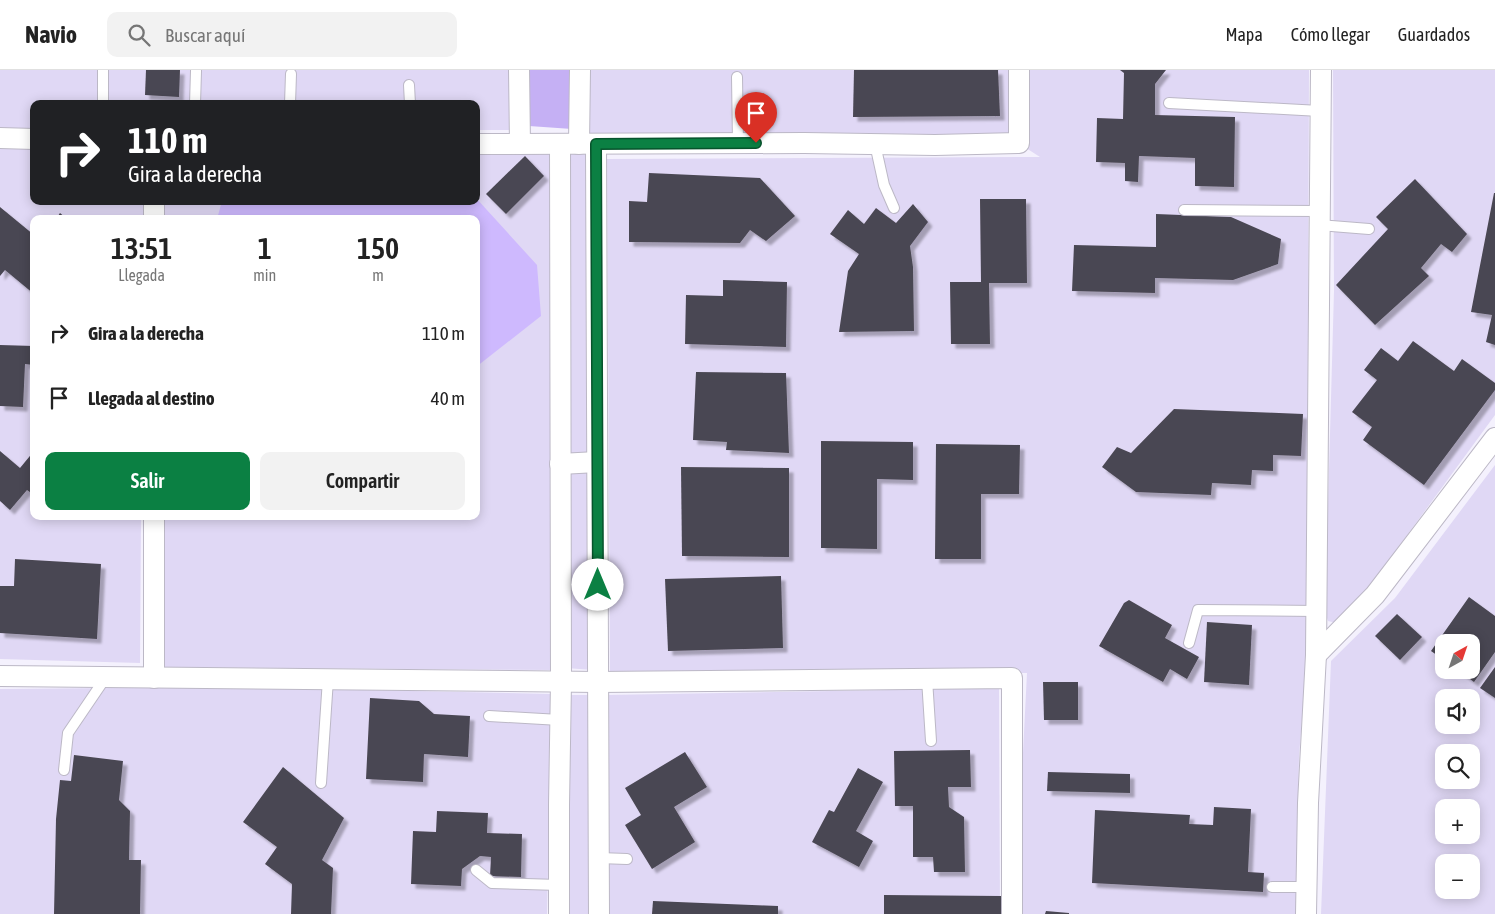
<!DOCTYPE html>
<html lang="es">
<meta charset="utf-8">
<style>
body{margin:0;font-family:"Asap Condensed",sans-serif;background:#f2f2f2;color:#222;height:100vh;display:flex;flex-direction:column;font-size:19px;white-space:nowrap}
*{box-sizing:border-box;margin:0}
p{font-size:16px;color:#767676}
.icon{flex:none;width:28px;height:28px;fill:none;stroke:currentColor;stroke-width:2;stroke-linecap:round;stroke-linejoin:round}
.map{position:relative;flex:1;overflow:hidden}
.sheet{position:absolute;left:30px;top:145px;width:450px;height:305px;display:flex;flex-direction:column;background:#fff;border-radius:10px;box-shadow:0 2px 12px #0003}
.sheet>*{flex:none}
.hud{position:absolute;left:30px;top:30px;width:450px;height:105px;border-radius:10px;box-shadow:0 2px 12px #0003;background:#202124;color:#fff;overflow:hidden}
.needle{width:32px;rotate:40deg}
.buttons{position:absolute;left:1435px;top:564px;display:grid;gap:10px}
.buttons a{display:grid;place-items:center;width:45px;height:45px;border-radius:10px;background:#fff;box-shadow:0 2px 12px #0003;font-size:25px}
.pin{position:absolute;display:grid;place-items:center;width:42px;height:42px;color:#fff;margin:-51px -21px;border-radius:50% 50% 50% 0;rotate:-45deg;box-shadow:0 0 5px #0007}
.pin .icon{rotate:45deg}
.me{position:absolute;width:55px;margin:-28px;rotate:0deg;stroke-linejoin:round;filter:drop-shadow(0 0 4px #0008)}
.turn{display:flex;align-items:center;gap:18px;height:105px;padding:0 15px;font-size:22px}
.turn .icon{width:65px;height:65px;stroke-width:2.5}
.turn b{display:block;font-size:35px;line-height:42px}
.eta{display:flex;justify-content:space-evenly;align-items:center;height:85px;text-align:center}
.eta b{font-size:30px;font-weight:600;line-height:35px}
.primary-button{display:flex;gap:10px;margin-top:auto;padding:10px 15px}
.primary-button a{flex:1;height:58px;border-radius:10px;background:#0b8043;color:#fff;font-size:20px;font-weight:600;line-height:58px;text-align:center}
.primary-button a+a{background:#f2f2f2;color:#222}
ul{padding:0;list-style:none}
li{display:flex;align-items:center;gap:15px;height:65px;padding:0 15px}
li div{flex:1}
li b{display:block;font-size:19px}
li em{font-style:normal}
header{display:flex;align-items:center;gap:30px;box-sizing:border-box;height:70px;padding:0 25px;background:#fff;border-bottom:1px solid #e0e0e0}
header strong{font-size:24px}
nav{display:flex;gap:28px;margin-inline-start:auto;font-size:18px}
.search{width:350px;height:45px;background:#f2f2f2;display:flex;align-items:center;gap:12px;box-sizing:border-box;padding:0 18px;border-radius:10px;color:#767676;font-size:19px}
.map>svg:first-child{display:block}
.green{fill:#e0d8f5;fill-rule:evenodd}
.forest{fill:#c5b0f4}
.water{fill:#ceb9fe}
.building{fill:#4a4752;filter:url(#shadow)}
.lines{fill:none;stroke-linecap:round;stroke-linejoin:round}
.service-casing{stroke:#bcb8c6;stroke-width:12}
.minor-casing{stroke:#bcb8c6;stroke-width:22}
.service{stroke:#fff;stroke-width:10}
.minor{stroke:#fff;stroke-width:20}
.route-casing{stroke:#07532c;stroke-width:12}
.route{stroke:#0b8043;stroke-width:9}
</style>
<header>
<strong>Navio</strong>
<div class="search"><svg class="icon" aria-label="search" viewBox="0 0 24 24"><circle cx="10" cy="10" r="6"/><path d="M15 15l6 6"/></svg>Buscar aquí</div>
<nav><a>Mapa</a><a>Cómo llegar</a><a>Guardados</a></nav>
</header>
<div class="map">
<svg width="1495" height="844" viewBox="0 0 1495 844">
<defs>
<filter id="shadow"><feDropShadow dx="4.5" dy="4.5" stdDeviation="1" flood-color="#0004"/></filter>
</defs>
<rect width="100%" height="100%" fill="#f4f1fd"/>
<g class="green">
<path d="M 0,0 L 511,0 L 511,60 L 476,60 L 476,34 L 34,34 L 34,60 L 0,59 Z"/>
<path d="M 584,0 L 1012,0 L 1010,64 L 1007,65 C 867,63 726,64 585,63 Z"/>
<path d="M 1028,0 L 1309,0 L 1307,523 L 1308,574 L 1299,686 L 1296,844 L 1020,844 L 1019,763 L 1027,603 L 610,601 L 607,89 L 1040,87 L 1026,78 Z"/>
<path d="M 1333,0 L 1495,0 L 1495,345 L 1364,524 L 1336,553 L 1328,551 L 1325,542 L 1334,221 Z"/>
<path d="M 0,78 L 34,79 L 34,131 L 145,131 L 145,149 L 34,149 L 34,446 L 141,446 L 140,593 L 0,589 Z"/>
<path d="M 565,80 L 591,80 L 593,600 L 566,598 Z"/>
<path d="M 476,84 L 549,84 L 554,600 L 163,597 L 163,446 L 476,446 L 476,149 L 162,149 L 161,131 L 476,131 Z"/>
<path d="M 1495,395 L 1495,844 L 1321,844 L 1331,591 L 1395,528 ZM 1444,572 L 1471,572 L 1471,600 L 1444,600 ZM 1444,628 L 1471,628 L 1471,655 L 1444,655 ZM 1444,682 L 1471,682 L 1471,710 L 1444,710 ZM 1444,738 L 1471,738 L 1471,765 L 1444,765 ZM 1444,792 L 1471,792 L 1471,820 L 1444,820 Z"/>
<path d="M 223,617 L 552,624 L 547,844 L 0,844 L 0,619 Z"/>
<path d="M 999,618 L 1000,844 L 609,844 L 606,625 Z"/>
<path d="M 569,625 L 590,625 L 592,844 L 567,844 Z"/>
</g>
<path class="forest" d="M 529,0 L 572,0 L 572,59 L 529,56 Z"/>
<path class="water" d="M 476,128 L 537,195 L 541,246 L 476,297 L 476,149 L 217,149 L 222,131 L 476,131 Z"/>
<g class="building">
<path d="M 146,0 L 180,0 L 179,27 L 145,25 Z"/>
<path d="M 854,0 L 998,0 L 1000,46 L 853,47 Z"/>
<path d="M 1120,0 L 1166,0 L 1155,14 L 1155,45 L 1235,47 L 1234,117 L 1195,116 L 1195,88 L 1139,86 L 1138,112 L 1125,111 L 1125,93 L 1096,92 L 1097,48 L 1123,49 L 1124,3 Z"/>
<path d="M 525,86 L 544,106 L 506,144 L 486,124 Z"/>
<path d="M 649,103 L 760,108 L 795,146 L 766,171 L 750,160 L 740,173 L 629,172 L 629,131 L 647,132 Z"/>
<path d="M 1415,109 L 1467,164 L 1452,182 L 1441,174 L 1421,198 L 1429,206 L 1375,255 L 1336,215 L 1388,159 L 1376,147 Z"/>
<path d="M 1494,123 L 1495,123 L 1495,275 L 1486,272 L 1492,245 L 1471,242 Z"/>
<path d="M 980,129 L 1026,129 L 1027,213 L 989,213 L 990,274 L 951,274 L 950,212 L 981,212 Z"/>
<path d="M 913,134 L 928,152 L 910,176 L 913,197 L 914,261 L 839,262 L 848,201 L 859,184 L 830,164 L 848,140 L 864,154 L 876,138 L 896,153 Z"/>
<path d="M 0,137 L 34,165 L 34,224 L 5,200 L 0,206 Z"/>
<path d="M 60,143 L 67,149 L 56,149 Z"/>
<path d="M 1156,144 L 1231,147 L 1281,169 L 1278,194 L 1233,210 L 1155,208 L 1155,223 L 1072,221 L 1074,175 L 1156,177 Z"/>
<path d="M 723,210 L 787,212 L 786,277 L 685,274 L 686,225 L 723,226 Z"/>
<path d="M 1413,271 L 1454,301 L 1462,289 L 1495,313 L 1495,320 L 1424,415 L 1363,370 L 1372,357 L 1352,342 L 1377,310 L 1364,300 L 1381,278 L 1398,291 Z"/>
<path d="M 0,275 L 34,276 L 34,295 L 25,294 L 23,337 L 0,336 Z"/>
<path d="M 696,302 L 786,303 L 789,383 L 726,380 L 727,372 L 693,370 Z"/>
<path d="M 1174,339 L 1303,344 L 1301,386 L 1273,385 L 1273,401 L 1252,400 L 1251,415 L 1212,413 L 1211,425 L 1136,422 L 1102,397 L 1117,377 L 1131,383 Z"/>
<path d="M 821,371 L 913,372 L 913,410 L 877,409 L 877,479 L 821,478 Z"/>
<path d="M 936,374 L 1020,375 L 1019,424 L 981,424 L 981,489 L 935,489 Z"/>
<path d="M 0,381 L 20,398 L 34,381 L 34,425 L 27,420 L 10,440 L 0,431 Z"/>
<path d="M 681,397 L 789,398 L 789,487 L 682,486 Z"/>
<path d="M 15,489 L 101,494 L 97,569 L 0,563 L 0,516 L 14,516 Z"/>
<path d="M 781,506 L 783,578 L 668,581 L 665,509 Z"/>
<path d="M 1469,527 L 1495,546 L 1495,582 L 1474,612 L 1458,600 L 1471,600 L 1471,572 L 1444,572 L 1444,590 L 1431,581 Z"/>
<path d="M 1129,530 L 1172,555 L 1165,568 L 1199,587 L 1187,609 L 1170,599 L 1163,612 L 1099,576 L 1124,533 Z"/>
<path d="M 1397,544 L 1422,567 L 1400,590 L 1375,566 Z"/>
<path d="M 1207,552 L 1252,555 L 1249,615 L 1204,612 Z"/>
<path d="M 1495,597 L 1495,628 L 1480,618 Z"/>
<path d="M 1043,612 L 1078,612 L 1078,650 L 1044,650 Z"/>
<path d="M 370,628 L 419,631 L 434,644 L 470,646 L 468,687 L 424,684 L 423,712 L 366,709 Z"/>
<path d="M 970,680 L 971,717 L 948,717 L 949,737 L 964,747 L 965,802 L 934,802 L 933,787 L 913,787 L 913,736 L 895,736 L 894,681 Z"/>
<path d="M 685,682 L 707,717 L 674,737 L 695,772 L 652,799 L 625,755 L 641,745 L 625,718 Z"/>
<path d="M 74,685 L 123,691 L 119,730 L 130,741 L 129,790 L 141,790 L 140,844 L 54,844 L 56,749 L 60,710 L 71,711 Z"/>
<path d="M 283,697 L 344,748 L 322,790 L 333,798 L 331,844 L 291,844 L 292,814 L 265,794 L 277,777 L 243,752 Z"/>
<path d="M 858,698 L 883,712 L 856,761 L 873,771 L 859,797 L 812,772 L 829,740 L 834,742 Z"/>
<path d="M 1048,702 L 1130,704 L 1130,723 L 1047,721 Z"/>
<path d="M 1214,737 L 1251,739 L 1248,802 L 1264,803 L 1263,822 L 1092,813 L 1095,740 L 1190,745 L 1189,754 L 1213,755 Z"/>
<path d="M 437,741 L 488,743 L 487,763 L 522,764 L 521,807 L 490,806 L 491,787 L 480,786 L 462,799 L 461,816 L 411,814 L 413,761 L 436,762 Z"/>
<path d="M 884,825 L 1001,826 L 1001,844 L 884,844 Z"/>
<path d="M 653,831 L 778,836 L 778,844 L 652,844 Z"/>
<path d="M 1046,841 L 1069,843 L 1069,844 L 1045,844 Z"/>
</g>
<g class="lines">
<g class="service-casing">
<g id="service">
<path d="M 737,7 L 738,73"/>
<path d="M 409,15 L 410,34"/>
<path d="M 1169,33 L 1320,41"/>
<path d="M 103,34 L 103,0"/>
<path d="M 195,34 L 196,1"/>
<path d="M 290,34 L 291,4"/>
<path d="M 875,74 L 884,115 L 894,138"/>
<path d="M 1184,140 L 1319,141"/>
<path d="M 1319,155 L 1369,159"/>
<path d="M 1189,573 L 1198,540 L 1317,541"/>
<path d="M 927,609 L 931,671"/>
<path d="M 489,646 L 560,650"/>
<path d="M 64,700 L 68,663 L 106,607"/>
<path d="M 321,713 L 328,609"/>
<path d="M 599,788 L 627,789"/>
<path d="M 476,800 L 492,813 L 559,815"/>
<path d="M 1272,817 L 1307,817"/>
</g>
</g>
<g class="minor-casing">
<g id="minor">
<path d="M 519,0 L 520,74"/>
<path d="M 0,68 L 34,69"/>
<path d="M 476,74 L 804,73 L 935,75 L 1019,73 L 1019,0"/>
<path d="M 579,74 L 580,0"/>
<path d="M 596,74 L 599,844"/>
<path d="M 154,149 L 154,131"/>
<path d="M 560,394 L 597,392"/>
<path d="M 1316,585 L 1375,525 L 1495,368"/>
<path d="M 0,606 L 598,612 L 1012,608 L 1012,844"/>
<path d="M 154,608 L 154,446"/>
<path d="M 559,844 L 559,735 L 561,612 L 560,74"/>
<path d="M 1306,844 L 1308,733 L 1316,585 L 1321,0"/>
</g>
</g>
<use href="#service" class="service"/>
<use href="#minor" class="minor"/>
</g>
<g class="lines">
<g class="route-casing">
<path id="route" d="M 598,515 L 596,74 L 756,73"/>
</g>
<use href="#route" class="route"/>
</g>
</svg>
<div class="buttons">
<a><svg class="needle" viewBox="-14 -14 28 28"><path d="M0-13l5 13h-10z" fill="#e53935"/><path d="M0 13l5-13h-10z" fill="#767676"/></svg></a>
<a><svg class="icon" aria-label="sound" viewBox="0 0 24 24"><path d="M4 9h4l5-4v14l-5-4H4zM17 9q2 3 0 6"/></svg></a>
<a><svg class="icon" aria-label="search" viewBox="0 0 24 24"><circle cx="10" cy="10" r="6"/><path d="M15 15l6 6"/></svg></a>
<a>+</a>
<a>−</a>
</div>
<div class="pin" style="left:756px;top:73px;background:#d93025"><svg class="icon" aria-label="arrive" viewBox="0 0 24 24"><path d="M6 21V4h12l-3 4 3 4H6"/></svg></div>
<svg class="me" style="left:598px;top:515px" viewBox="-20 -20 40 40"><circle r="19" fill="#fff"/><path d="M0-13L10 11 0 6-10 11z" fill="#0b8043"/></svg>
<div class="hud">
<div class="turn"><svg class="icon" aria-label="right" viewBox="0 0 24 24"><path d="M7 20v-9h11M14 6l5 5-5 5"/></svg><div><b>110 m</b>Gira a la derecha</div></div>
</div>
<section class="sheet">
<div class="eta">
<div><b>13:51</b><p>Llegada</p></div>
<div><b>1</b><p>min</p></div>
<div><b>150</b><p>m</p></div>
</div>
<ul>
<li><svg class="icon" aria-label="right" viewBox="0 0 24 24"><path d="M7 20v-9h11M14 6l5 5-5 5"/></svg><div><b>Gira a la derecha</b></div><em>110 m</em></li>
<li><svg class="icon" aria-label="arrive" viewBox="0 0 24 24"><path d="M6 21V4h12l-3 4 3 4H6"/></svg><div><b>Llegada al destino</b></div><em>40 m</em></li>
</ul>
<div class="primary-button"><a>Salir</a><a>Compartir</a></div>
</section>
</div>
